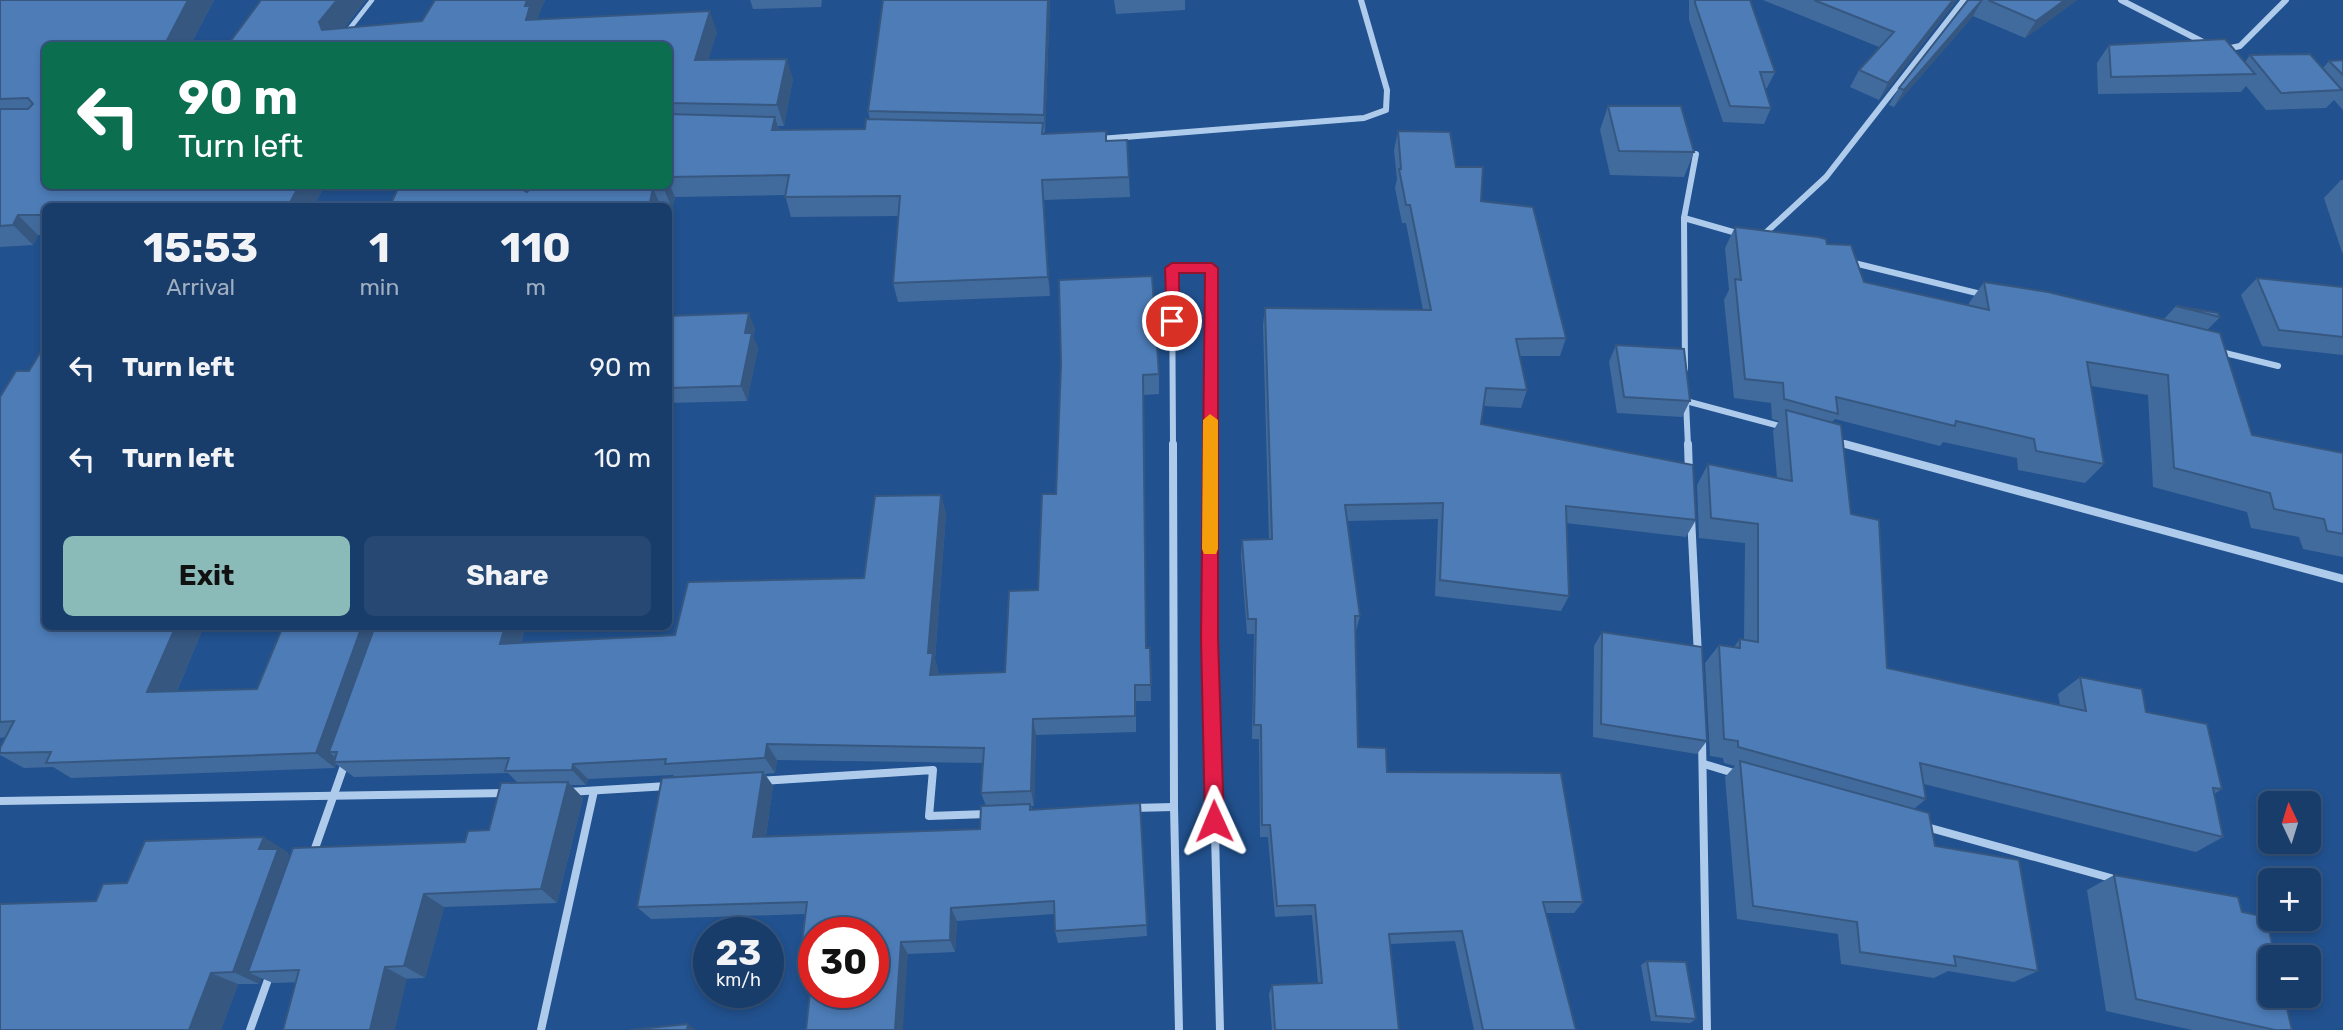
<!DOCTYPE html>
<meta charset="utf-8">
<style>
body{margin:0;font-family:Rubik,sans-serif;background:#264872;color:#f1f3f6;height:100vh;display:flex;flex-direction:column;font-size:26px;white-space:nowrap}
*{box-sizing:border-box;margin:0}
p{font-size:23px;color:#9faec1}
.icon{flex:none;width:38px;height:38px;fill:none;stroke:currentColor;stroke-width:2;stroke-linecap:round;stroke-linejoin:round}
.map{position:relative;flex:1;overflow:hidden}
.details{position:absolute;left:42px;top:203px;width:630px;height:427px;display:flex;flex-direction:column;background:#193d6a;border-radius:10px;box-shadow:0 4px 10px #0003,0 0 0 2px #37567e}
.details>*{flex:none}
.hud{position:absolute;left:42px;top:42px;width:630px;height:147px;border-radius:10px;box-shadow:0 4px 10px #0003,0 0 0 2px #37567e;background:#0b6e4f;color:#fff;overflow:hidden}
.needle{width:46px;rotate:356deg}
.buttons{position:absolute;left:2258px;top:791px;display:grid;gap:14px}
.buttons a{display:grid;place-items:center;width:63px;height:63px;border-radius:10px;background:#193d6a;box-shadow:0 4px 10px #0003,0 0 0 2px #37567e;font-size:35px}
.speed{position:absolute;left:693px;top:917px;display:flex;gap:14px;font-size:35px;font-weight:700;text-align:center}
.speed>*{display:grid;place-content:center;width:91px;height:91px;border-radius:50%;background:#193d6a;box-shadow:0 4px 10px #0003,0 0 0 2px #37567e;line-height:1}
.speed small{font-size:18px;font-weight:400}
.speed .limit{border:10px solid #d22;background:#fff;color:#111}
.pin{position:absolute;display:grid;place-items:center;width:60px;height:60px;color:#fff;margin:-30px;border:4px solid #fff;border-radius:50%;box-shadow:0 2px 7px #0007}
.me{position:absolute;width:77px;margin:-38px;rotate:359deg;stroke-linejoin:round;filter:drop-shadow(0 0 5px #0008)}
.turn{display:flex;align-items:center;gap:24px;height:147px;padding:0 21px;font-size:32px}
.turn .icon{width:91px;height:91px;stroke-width:2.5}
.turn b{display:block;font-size:49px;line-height:60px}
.eta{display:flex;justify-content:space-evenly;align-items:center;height:119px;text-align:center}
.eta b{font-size:42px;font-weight:700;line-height:49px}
.action{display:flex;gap:14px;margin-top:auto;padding:14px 21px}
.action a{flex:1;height:80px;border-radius:10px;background:#8bbbb9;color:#111;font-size:28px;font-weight:700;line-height:80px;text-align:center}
.action a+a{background:#264872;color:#f1f3f6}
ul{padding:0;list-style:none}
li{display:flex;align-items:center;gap:21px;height:91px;padding:0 21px}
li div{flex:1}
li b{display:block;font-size:26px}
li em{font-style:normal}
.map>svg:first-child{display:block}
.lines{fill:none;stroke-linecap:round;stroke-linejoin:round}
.lane{stroke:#afcbec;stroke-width:4.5}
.street-far1{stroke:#afcbec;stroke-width:6}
.street{stroke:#afcbec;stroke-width:8}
.wall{fill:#426b9d;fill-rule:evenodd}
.shaded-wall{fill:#365780}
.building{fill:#4d7cb7;stroke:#365780;stroke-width:2;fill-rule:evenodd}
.route{fill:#e11d48;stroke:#92132f;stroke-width:2}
.slow{fill:#f59e0b}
</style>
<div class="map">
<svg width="2343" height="1030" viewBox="0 0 2343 1030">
<rect width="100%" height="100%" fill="#21518e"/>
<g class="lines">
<path class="lane" d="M 347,32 L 372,0"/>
<g class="street-far1">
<path d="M 2121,0 L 2205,43"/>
<path d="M 2226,49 L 2240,46 L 2286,0"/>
<path d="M 1100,139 L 1364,118 L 1386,110 L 1387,90 L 1361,0"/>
<path d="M 1684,218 L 1740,234"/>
<path d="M 1761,237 L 1826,177 L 1964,0"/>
<path d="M 1850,262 L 1985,295"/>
<path d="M 2217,351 L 2278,366"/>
<path d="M 1685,369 L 1684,218 L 1696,154"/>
<path d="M 1686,401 L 1783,427"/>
<path d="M 1686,402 L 1688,446"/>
<path d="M 1835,441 L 1852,446"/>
<path d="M 1173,446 L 1172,268 L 1211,268 L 1211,446"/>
</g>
<g class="street">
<path d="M 1173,444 L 1174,807 L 1179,1030"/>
<path d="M 1211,444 L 1210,638 L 1220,1030"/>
<path d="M 1688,444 L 1689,474"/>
<path d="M 1845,444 L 2343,579"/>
<path d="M 1691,517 L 1698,656"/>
<path d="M 1702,738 L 1707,1030"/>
<path d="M 1704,764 L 1737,774"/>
<path d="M 760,781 L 933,770 L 929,816 L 987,814"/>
<path d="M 568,792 L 668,786"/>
<path d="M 0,801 L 507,793"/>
<path d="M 1132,808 L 1174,807"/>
<path d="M 1923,826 L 2118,880"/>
<path d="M 313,854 L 345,763"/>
<path d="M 250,1030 L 270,974"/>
<path d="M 541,1030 L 594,791"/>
</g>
</g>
<g class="wall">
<path d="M 0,0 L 214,0 L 190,46 L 46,46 L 46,186 L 325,186 L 313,206 L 46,206 L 46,235 L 38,235 L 33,245 L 0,247 Z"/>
<path d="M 261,0 L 366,0 L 344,28 L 422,21 L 435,0 L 545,0 L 537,19 L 717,32 L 708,60 L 793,79 L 784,126 L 778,126 L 779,130 L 865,129 L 870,119 L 868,111 L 1050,0 L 1045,132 L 1044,132 L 1044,134 L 1107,141 L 1127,140 L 1130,197 L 1044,200 L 1050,296 L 898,302 L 893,283 L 898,216 L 791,217 L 785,195 L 675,197 L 672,209 L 668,209 L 668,206 L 390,206 L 668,186 L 668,46 L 227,46 Z"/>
<path d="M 750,0 L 822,0 L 821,7 L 753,9 Z"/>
<path d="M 1114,0 L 1185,0 L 1185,10 L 1116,14 Z"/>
<path d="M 1689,0 L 1750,0 L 1775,72 L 1767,88 L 1765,88 L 1771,108 L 1764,124 L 1723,122 L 1689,20 Z"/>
<path d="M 1763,0 L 1957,0 L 1879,100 L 1850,87 L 1859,70 L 1879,47 Z"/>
<path d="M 1968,0 L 2077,0 L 2025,38 L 1973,16 L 1894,107 L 1889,105 L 1899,88 Z"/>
<path d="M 2109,45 L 2245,62 L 2250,55 L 2323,68 L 2329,61 L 2343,60 L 2343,110 L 2334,100 L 2326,108 L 2266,110 L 2246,86 L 2241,92 L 2098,94 L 2097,63 Z"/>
<path d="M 1608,106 L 1694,152 L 1684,177 L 1610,175 L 1600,130 Z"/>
<path d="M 1398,131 L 1456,167 L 1481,201 L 1566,338 L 1560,356 L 1520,356 L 1527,390 L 1521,408 L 1484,406 L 1481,424 L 1696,520 L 1686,537 L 1566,523 L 1569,596 L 1561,611 L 1435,596 L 1438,519 L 1348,521 L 1360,616 L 1356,631 L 1355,631 L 1358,747 L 1387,772 L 1583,902 L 1574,913 L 1545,913 L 1576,1030 L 1474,1030 L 1455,941 L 1390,944 L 1399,1030 L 1272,1030 L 1269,994 L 1272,985 L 1318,983 L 1312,915 L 1275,917 L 1268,837 L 1260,837 L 1259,739 L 1252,739 L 1254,634 L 1247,634 L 1241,556 L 1242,540 L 1269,539 L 1263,325 L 1265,308 L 1423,310 L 1406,223 L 1402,223 L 1395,188 L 1397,179 L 1394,150 Z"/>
<path d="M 2341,180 L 2343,180 L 2343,255 L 2324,198 Z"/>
<path d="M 1735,227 L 1827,244 L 1864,282 L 1969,305 L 1969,303 L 1984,282 L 2164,319 L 2176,306 L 2220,317 L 2207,330 L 2252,435 L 2343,453 L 2343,557 L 2303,549 L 2299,537 L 2251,528 L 2247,512 L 2153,487 L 2148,395 L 2091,386 L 2104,464 L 2085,483 L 2018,470 L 2017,458 L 1943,442 L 1940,446 L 1835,419 L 1832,422 L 1851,514 L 1887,668 L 2060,705 L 2058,694 L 2080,677 L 2146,712 L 2222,789 L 2214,794 L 2223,837 L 2196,852 L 1924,784 L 1926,799 L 1914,809 L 1935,846 L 2038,971 L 2014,982 L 1948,971 L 1934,978 L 1841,964 L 1838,934 L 1737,919 L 1725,777 L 1735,766 L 1724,763 L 1723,758 L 1710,756 L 1705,663 L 1719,645 L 1734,647 L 1740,639 L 1744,640 L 1745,543 L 1699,538 L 1697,485 L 1708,464 L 1777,478 L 1773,431 L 1779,421 L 1772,419 L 1771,403 L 1734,398 L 1724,300 L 1729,290 L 1725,248 Z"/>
<path d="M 2257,278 L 2343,287 L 2343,355 L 2262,346 L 2241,295 Z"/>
<path d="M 668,316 L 755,329 L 753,337 L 758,348 L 747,401 L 668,403 Z"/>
<path d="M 1616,345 L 1690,401 L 1682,417 L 1617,413 L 1609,362 Z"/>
<path d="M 1061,364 L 1159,374 L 1159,394 L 1144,395 L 1146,648 L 1150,648 L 1151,701 L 1136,701 L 1136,732 L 1036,735 L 1034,806 L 1031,806 L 1032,810 L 1140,803 L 1147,936 L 1058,943 L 1055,931 L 1054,914 L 957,921 L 955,952 L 908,954 L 808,985 L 798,974 L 805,914 L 651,919 L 637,907 L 675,777 L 673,775 L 588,779 L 586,785 L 570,785 L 583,798 L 557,903 L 444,907 L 425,978 L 273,983 L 261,978 L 259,984 L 238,984 L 221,1030 L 96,901 L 127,883 L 288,852 L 287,854 L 290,856 L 465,842 L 489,830 L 518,783 L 508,773 L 354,777 L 336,764 L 335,768 L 71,778 L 53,767 L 24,768 L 0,755 L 0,748 L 6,737 L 0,738 L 0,397 L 29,371 L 46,626 L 204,626 L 177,691 L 257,689 L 525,629 L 521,643 L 675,635 L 864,578 L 941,495 L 946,514 L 935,659 L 938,670 L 938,674 L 1005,672 L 1038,590 L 1056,494 ZM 777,760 L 983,763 L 981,793 L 986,806 L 980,829 L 766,836 L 773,786 L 765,774 L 775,773 Z"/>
<path d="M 1602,632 L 1707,741 L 1697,754 L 1593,737 L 1594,646 Z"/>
<path d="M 2114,875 L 2242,912 L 2292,1030 L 2192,1030 L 2106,1011 L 2087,890 Z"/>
<path d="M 1647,961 L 1696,1019 L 1690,1023 L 1651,1021 L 1641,965 Z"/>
</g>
<g class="shaded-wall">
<path d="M 188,0 L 214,0 L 190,46 L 164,46 Z"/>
<path d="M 337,0 L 366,0 L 332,43 L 322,30 L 319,22 Z"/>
<path d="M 527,0 L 545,0 L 537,20 L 526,20 L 525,6 Z"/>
<path d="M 1048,0 L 1050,0 L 1045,132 L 1044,115 Z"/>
<path d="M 1953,0 L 1957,0 L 1879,100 L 1888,83 Z"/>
<path d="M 1982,0 L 1973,16 L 1894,107 L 1904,90 Z"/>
<path d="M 2065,0 L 2077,0 L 2025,38 L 2036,21 Z"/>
<path d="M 710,11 L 717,32 L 702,81 L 695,60 Z"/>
<path d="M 787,59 L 793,79 L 784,126 L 777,105 Z"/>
<path d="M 775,117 L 781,137 L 772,130 Z"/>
<path d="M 1042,180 L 1044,200 L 1050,296 L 1048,277 Z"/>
<path d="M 668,181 L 675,197 L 672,209 L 664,189 L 665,186 L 668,186 Z"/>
<path d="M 299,186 L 325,186 L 313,206 L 288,206 Z"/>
<path d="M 522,186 L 538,186 L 533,204 L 521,189 Z"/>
<path d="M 653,189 L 661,206 L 649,206 Z"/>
<path d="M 18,215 L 38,235 L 33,245 L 13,225 Z"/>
<path d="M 749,313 L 755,329 L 753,337 L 758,348 L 747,401 L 741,386 L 745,333 Z"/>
<path d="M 941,495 L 946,514 L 935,659 L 938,670 L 935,691 L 930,675 L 928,653 Z"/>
<path d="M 176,626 L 204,626 L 170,707 L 147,692 Z"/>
<path d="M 357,626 L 377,626 L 337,752 L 329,752 L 338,759 L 334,762 L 336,764 L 335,768 L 316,753 Z"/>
<path d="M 505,626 L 523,626 L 525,629 L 515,661 L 500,644 Z"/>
<path d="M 1033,719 L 1036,735 L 1034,806 L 1031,791 Z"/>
<path d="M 767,744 L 777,760 L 775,773 L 765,758 Z"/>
<path d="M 573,764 L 588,779 L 586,785 L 572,770 Z"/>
<path d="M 763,772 L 773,786 L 764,850 L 753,837 Z"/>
<path d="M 568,782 L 583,798 L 557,903 L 541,889 Z"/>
<path d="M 264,837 L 288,852 L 287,854 L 302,863 L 248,972 L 261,978 L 259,984 L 233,972 L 259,849 Z"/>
<path d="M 424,894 L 444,907 L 425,978 L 404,966 Z"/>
<path d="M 951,908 L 957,921 L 955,952 L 950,940 Z"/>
<path d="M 901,942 L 908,954 L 903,1030 L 895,1030 Z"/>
<path d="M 385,967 L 407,979 L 395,1030 L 370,1030 Z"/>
<path d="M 211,973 L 238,984 L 221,1030 L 189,1030 Z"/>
<path d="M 688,1024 L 696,1030 L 687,1030 Z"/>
</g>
<g class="building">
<path d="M 0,0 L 188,0 L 164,46 L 46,46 L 46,186 L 299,186 L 288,206 L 46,206 L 46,215 L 18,215 L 13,225 L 0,226 L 0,109 L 28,109 L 33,104 L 28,98 L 0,99 Z"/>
<path d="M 261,0 L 337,0 L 319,22 L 322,30 L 422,21 L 435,0 L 527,0 L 525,6 L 530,6 L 526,20 L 710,11 L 695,60 L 787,59 L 777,105 L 668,103 L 668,46 L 227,46 Z"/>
<path d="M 883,0 L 1048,0 L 1044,115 L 868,111 Z"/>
<path d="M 1695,0 L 1750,0 L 1775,72 L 1760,72 L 1771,108 L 1730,106 L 1695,3 Z"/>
<path d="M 1814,0 L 1953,0 L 1888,83 L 1859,70 L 1894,32 Z"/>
<path d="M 1968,0 L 1982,0 L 1904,90 L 1899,88 Z"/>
<path d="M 1988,0 L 2065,0 L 2036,21 Z"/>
<path d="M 2225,39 L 2255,74 L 2111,77 L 2109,45 Z"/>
<path d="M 2310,54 L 2342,90 L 2281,93 L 2250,55 Z"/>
<path d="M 2343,60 L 2343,75 L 2329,61 Z"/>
<path d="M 1608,106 L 1681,106 L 1694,152 L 1619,151 Z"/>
<path d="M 668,114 L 775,117 L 772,130 L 865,129 L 866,119 L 1043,123 L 1042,134 L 1106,131 L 1106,141 L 1127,140 L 1129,177 L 1042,180 L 1048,277 L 893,283 L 900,196 L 785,197 L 789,175 L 668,177 Z"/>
<path d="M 1398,131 L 1450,132 L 1456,167 L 1483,167 L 1481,201 L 1533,207 L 1566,338 L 1516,339 L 1527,390 L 1486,388 L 1481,424 L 1693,465 L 1696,520 L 1566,506 L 1569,596 L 1440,580 L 1443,503 L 1345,505 L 1360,616 L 1355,616 L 1358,747 L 1386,748 L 1387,772 L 1561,773 L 1583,902 L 1543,902 L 1576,1030 L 1483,1030 L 1462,931 L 1389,934 L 1399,1030 L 1275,1030 L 1272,985 L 1322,983 L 1315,905 L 1277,906 L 1270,825 L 1262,825 L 1261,725 L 1254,725 L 1256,619 L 1248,619 L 1242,540 L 1272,539 L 1265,308 L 1431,310 L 1410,205 L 1406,205 L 1399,169 L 1401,169 Z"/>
<path d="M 399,186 L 522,186 L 521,189 L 527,192 L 531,188 L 532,186 L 665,186 L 664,189 L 653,189 L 649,206 L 540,206 L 541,204 L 390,206 Z"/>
<path d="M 1735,227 L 1818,237 L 1826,239 L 1827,244 L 1851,245 L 1864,282 L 1989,310 L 1984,282 L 2048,292 L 2220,333 L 2252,435 L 2343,453 L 2343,534 L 2327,531 L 2324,519 L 2274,509 L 2270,493 L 2174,468 L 2168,375 L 2087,362 L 2104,464 L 2036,451 L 2034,439 L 1956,421 L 1955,426 L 1836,397 L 1838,414 L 1784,399 L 1783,383 L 1745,379 L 1735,279 L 1741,280 Z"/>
<path d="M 1152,276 L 1159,374 L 1143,375 L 1146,648 L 1150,648 L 1151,685 L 1135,685 L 1135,716 L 1033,719 L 1031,791 L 981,793 L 984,748 L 767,744 L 765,758 L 665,764 L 666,759 L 573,764 L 572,770 L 505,771 L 509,758 L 334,762 L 337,752 L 329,752 L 375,626 L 505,626 L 500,644 L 675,635 L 688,582 L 864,578 L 875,496 L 941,495 L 928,653 L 933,653 L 930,675 L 1005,672 L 1009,591 L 1038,590 L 1042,494 L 1056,494 L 1061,364 L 1059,280 Z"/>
<path d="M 2257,278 L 2343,287 L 2343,337 L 2279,330 Z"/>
<path d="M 2176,306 L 2218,313 L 2220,317 Z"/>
<path d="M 749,313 L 745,333 L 752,333 L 741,386 L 668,388 L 668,316 Z"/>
<path d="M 46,343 L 46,626 L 176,626 L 147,692 L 257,689 L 283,626 L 362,626 L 316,753 L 46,763 L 51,752 L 0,753 L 0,748 L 14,721 L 0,722 L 0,397 L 16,371 L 29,371 Z"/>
<path d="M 1616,345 L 1684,349 L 1690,401 L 1624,397 Z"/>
<path d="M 1786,410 L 1841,425 L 1851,514 L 1879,520 L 1887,668 L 2086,711 L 2080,677 L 2142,689 L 2146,712 L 2207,724 L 2222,789 L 2213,788 L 2223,837 L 1920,763 L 1926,799 L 1738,747 L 1738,741 L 1724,739 L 1719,645 L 1740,648 L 1740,639 L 1758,642 L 1758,524 L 1711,518 L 1708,464 L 1792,481 Z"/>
<path d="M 1602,632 L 1702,647 L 1707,741 L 1601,724 Z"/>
<path d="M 1740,761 L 1929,813 L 1935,846 L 2019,860 L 2038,971 L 1954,956 L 1956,966 L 1860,952 L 1857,922 L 1753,906 Z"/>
<path d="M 763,772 L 753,837 L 980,829 L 981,806 L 1030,804 L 1030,810 L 1140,803 L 1147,925 L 1055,931 L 1054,901 L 951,908 L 950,940 L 901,942 L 895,1030 L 806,1030 L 812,973 L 798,974 L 807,902 L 637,907 L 662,778 ZM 814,933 L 873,933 L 873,992 L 814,992 Z"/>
<path d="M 568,782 L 541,889 L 424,894 L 404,966 L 385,967 L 370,1030 L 283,1030 L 299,970 L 248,972 L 293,848 L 465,842 L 468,831 L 489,830 L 501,783 Z"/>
<path d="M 264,837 L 259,849 L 278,849 L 233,972 L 211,973 L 189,1030 L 0,1030 L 0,904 L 96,901 L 103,884 L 127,883 L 145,841 Z"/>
<path d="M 2114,875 L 2238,897 L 2242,912 L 2266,917 L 2275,957 L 2270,957 L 2270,996 L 2284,996 L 2292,1030 L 2275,1030 L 2136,999 Z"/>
<path d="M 1647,961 L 1686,962 L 1696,1019 L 1656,1016 Z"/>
<path d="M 688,1024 L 687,1030 L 630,1030 Z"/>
</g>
<path class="route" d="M 1172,263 L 1212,263 L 1218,268 L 1218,638 L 1224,821 L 1221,827 L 1214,830 L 1208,827 L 1205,821 L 1201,638 L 1205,273 L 1179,273 L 1179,321 L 1172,327 L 1167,325 L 1165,268 Z"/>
<path class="slow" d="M 1210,414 L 1218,420 L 1218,549 L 1216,554 L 1204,554 L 1202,549 L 1203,420 Z"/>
</svg>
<div class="buttons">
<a><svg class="needle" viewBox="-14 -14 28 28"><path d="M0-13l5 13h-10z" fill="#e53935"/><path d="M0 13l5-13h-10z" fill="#9faec1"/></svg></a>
<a>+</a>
<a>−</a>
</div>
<div class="speed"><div>23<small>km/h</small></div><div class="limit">30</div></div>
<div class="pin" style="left:1172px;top:321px;background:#d93025"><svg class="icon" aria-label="arrive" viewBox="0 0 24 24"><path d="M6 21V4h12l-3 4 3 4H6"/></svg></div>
<svg class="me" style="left:1214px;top:821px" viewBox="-20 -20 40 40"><path d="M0-17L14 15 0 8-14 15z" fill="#e11d48" stroke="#fff" stroke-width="4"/></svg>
<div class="hud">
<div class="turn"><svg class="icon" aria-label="left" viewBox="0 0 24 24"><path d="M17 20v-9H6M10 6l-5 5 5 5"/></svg><div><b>90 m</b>Turn left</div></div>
</div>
<section class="details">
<div class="eta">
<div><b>15:53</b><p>Arrival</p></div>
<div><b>1</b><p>min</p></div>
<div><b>110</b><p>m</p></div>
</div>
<ul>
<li><svg class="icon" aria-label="left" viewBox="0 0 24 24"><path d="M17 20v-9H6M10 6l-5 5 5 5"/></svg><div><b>Turn left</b></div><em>90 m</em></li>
<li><svg class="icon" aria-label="left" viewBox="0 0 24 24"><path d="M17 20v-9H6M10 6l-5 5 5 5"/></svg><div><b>Turn left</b></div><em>10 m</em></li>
</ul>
<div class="action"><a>Exit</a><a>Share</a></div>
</section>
</div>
